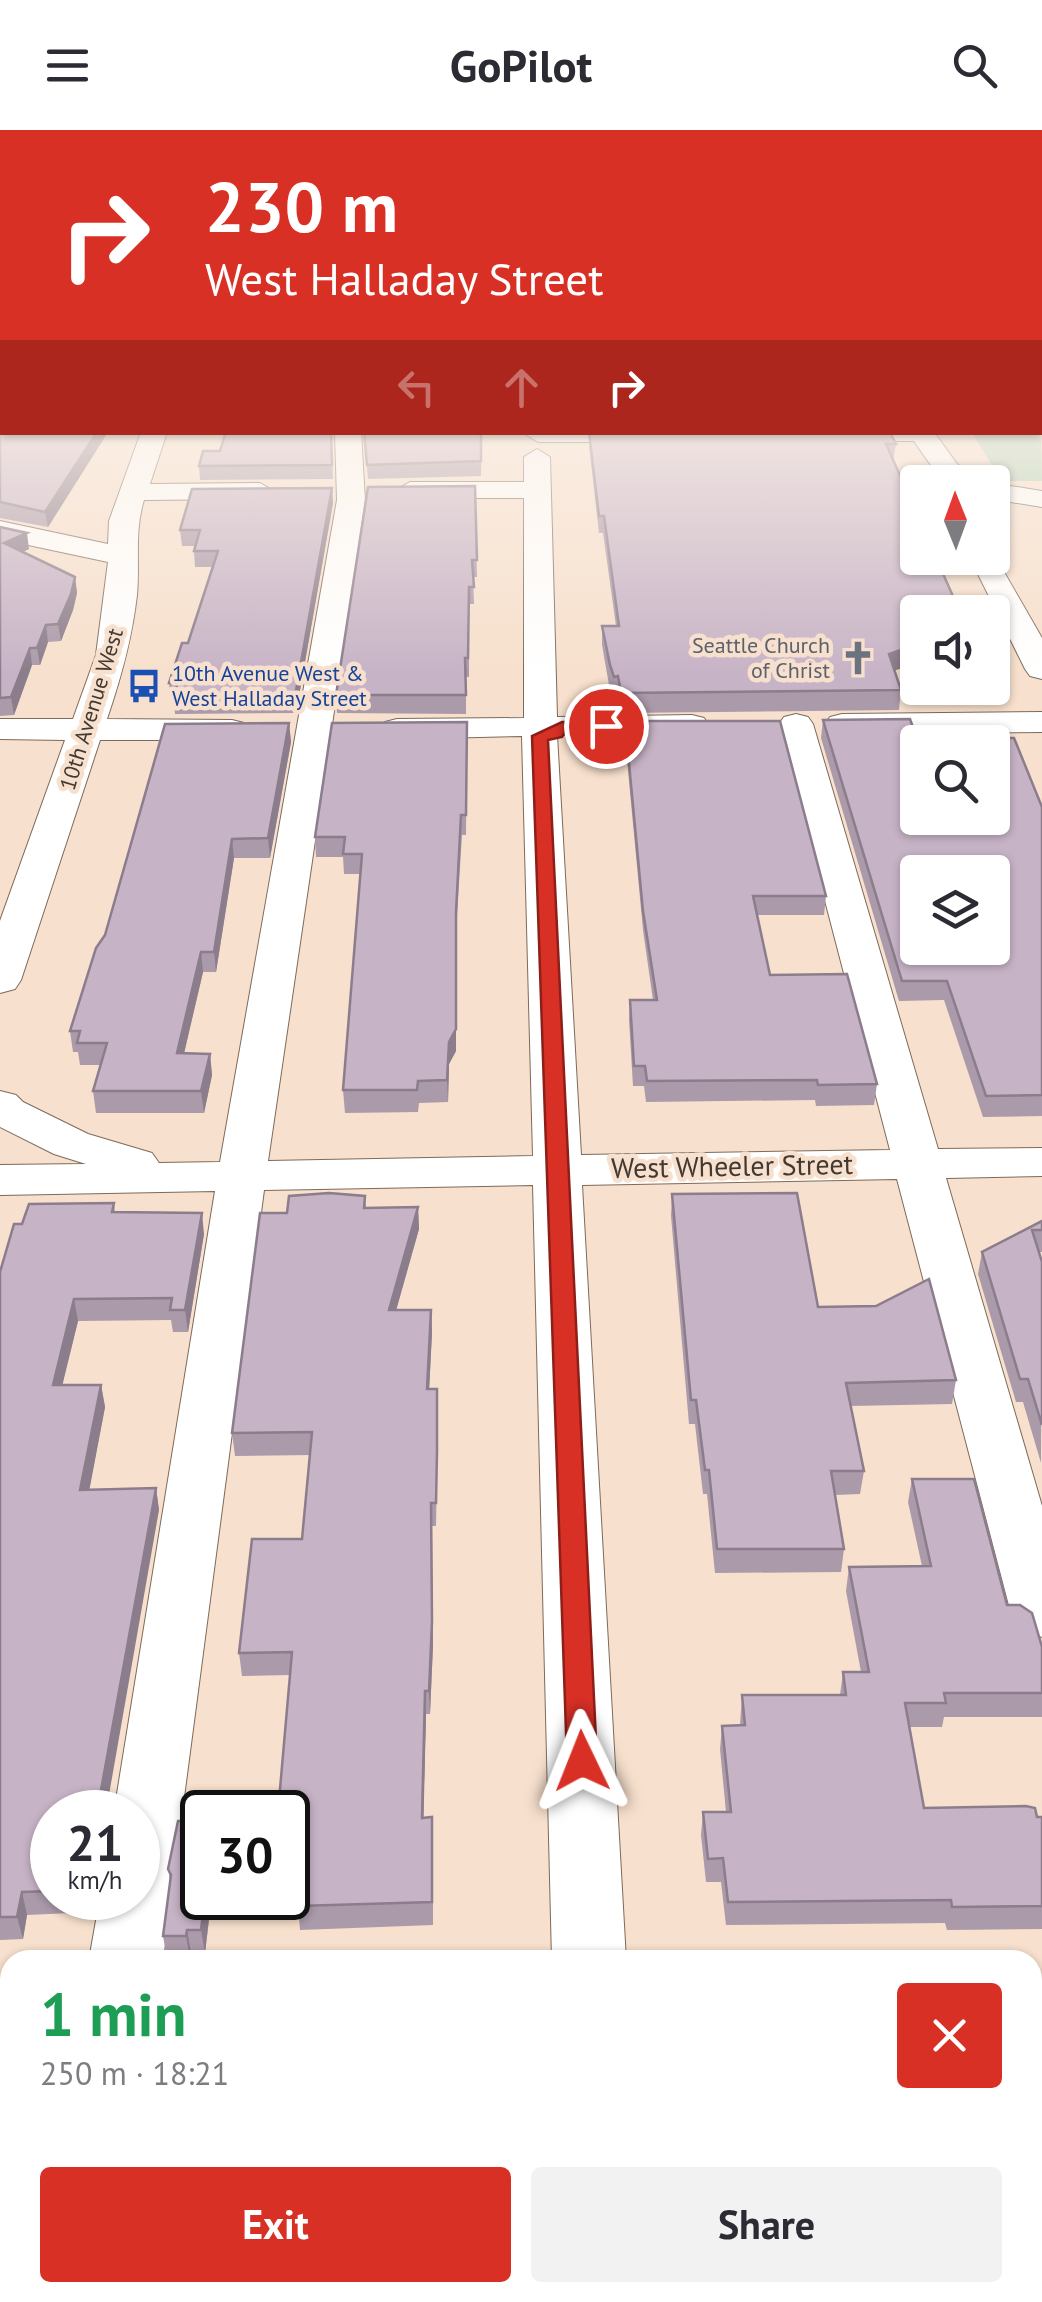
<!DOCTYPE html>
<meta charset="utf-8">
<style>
body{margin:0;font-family:"PT Sans",sans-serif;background:#f2f2f3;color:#2b2b33;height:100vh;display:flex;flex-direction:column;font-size:38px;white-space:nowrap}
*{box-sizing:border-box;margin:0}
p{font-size:32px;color:#7c7c81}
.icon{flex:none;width:55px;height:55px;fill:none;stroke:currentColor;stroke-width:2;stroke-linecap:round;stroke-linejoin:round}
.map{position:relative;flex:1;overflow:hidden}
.panel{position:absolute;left:0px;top:1820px;width:1042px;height:352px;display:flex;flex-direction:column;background:#fff;border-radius:30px 30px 0 0;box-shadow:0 2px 8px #0004}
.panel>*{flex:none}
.guide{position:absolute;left:0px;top:0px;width:1042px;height:305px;box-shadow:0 2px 8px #0004;background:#d93025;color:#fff;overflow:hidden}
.needle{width:65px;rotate:359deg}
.buttons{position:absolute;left:900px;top:335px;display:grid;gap:20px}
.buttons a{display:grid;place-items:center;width:110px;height:110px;border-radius:10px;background:#fff;box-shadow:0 2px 8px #0004;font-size:50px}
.speed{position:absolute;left:30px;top:1660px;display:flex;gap:20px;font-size:50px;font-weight:700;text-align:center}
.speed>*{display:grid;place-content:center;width:130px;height:130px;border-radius:50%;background:#fff;box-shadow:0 2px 8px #0004;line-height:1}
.speed small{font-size:25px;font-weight:400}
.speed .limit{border:5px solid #111;border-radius:15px;background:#fff;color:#111}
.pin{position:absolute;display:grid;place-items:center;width:85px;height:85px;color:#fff;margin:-42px;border:5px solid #fff;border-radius:50%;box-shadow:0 2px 10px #0007}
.me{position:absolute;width:110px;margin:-55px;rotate:358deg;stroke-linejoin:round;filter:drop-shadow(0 0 8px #0008)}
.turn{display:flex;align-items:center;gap:35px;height:210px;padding:0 40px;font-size:45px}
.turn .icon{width:130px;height:130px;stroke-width:2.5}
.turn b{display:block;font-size:70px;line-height:85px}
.lanes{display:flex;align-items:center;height:95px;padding:0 40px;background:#0003;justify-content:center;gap:50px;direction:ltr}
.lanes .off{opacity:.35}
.round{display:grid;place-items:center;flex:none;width:105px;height:105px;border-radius:10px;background:#f2f2f3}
.summary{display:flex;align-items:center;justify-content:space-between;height:170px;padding:0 40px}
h1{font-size:60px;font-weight:700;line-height:75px;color:#1e9e55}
.primary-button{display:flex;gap:20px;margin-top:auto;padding:20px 40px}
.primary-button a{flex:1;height:115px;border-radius:10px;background:#d93025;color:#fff;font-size:40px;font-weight:700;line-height:115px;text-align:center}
.primary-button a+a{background:#f2f2f3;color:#2b2b33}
header{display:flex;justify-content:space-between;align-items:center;height:130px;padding:0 40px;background:#fff;font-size:45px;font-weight:700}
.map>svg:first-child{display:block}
.green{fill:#aed2b7}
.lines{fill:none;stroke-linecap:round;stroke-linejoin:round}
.minor-casing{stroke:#7e6a5a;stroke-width:2}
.minor{fill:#fff;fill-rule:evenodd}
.wall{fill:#ab9aaa}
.shaded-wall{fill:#8b7d8b}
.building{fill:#c7b3c6;stroke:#8b7d8b;stroke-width:2.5;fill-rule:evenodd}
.route{fill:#d93025;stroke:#8d1f18;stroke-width:2.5}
.labels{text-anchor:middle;stroke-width:9;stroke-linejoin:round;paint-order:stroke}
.far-worship-label{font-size:22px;fill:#5b616d;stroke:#f7e0cd;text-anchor:end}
.far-transit-label{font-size:22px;fill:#164399;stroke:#f7e0cd;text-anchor:start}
.far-street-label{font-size:22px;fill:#423932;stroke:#f7e0cd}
.street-label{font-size:28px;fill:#423932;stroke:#f7e0cd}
</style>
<header><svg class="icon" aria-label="menu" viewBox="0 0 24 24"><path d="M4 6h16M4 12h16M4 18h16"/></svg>GoPilot<svg class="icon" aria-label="search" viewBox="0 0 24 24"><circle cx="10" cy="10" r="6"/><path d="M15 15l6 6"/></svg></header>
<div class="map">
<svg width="1042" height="2172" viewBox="0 0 1042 2172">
<rect width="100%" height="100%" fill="#f7e0cd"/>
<path class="green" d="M 1040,239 L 1042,351 L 1002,351 L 972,303 L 1040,302 Z"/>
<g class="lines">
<g class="minor-casing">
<g id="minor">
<path d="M 141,302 L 167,302 L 150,354 L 260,353 L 274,361 L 260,369 L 144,370 C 134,402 140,432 137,465 C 132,509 121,548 107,589 L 232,590 L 244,593 L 249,600 L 244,607 L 232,610 L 100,610 L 21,850 L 15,859 L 0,863 L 0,791 L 65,610 L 0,609 L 0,589 L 73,589 L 96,525 L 108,432 L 0,409 L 0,391 L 108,414 L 109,391 Z"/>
<path d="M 335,302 L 361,302 L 365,370 L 268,1031 L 533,1026 L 522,606 L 397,609 L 385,606 L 380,599 L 385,592 L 397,589 L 524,588 L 524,368 L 410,368 L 396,360 L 410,352 L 524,352 L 524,327 L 537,319 L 550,327 L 557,587 L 692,585 L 704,588 L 709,595 L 704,602 L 692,605 L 557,605 L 581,1025 L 890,1020 L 779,594 L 784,587 L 796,584 L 808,587 L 813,594 L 938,1019 L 1042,1018 L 1042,1046 L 946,1048 L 1042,1376 L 1042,1507 L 1020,1500 L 1011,1483 L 897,1049 L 582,1055 L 626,1830 L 552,1830 L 533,1055 L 264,1060 L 173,1751 L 168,1762 L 171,1768 L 163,1830 L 89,1830 L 100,1768 L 138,1768 L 138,1682 L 114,1682 L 215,1061 L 0,1065 L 0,1035 L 86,1034 L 54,1024 L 0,997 L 0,961 L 16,965 L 23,972 L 88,1004 L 152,1023 L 159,1033 L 220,1032 L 337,370 Z"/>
<path d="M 668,302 L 665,309 L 656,312 L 538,312 L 525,304 Z"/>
<path d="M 934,302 L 957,334 L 980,352 C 938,352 937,344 914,311 L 821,311 L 808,303 Z"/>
<path d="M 992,353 L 1042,361 L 1042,377 L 992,369 Z"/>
<path d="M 992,421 L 1042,508 L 1042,549 L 1030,546 L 1025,539 L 970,428 L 992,428 Z"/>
<path d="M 1042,582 L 1042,602 L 842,604 L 830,601 L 825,594 L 830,587 L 842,584 Z"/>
<rect x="1032" y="1892" width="10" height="72"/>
<rect x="0" y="1910" width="10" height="72"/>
<rect x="541" y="2162" width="84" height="10"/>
</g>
</g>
<use href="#minor" class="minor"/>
</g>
<g class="wall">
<path d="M 0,296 L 2,302 L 108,302 L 48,397 L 0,388 Z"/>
<path d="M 331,302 L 333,349 L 200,350 L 199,336 L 220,321 Z"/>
<path d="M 364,302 L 482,302 L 481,346 L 368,349 Z"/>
<path d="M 589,302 L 896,314 L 893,331 L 895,541 L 901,560 L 899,580 L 620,583 L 618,566 L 613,566 L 609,555 L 602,515 L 602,496 L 616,496 L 603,403 L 599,403 L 589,316 Z"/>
<path d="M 475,356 L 477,447 L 473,447 L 474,474 L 469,474 L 469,547 L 466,547 L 466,584 L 337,583 L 336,565 Z"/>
<path d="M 332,358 L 333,373 L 296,583 L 175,584 L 174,570 L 171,570 L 169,553 L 188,513 L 213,437 L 195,437 L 194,421 L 195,416 L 182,416 L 180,400 Z"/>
<path d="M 0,397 L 29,419 L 22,422 L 75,447 L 77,463 L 73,480 L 61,511 L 48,512 L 40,535 L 32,535 L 14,585 L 0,586 Z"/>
<path d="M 823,590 L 1042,677 L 1042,986 L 983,987 L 944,870 L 899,871 L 821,608 Z"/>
<path d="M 625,591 L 826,766 L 824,785 L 757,785 L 770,845 L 877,954 L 874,975 L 816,976 L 815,970 L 646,972 L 644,956 L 633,956 L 629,890 L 630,870 L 653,870 L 643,800 L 625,609 Z"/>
<path d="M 467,592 L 466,705 L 462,705 L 456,803 L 456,921 L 449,934 L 448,972 L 419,973 L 418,982 L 345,983 L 343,960 L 361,744 L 344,744 L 343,727 L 316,727 L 315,707 Z"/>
<path d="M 289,593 L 291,612 L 270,728 L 234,728 L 216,842 L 203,842 L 184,923 L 210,924 L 212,945 L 204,983 L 96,983 L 93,961 L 101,935 L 80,935 L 78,922 L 73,922 L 70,901 Z"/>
<path d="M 672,1064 L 818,1177 L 956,1250 L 952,1274 L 850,1276 L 864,1341 L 860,1364 L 835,1365 L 844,1419 L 841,1442 L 715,1443 L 707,1364 L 703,1364 L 695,1294 L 689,1294 L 671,1086 Z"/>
<path d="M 365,1066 L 366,1078 L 418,1077 L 419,1099 L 396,1180 L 431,1180 L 432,1203 L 429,1259 L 437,1259 L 437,1344 L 436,1396 L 432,1396 L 433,1515 L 430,1584 L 426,1584 L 423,1688 L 433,1710 L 433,1795 L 300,1800 L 299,1788 L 209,1789 L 205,1823 L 191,1823 L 190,1828 L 167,1829 L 163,1806 L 170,1750 L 168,1739 L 182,1691 L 202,1768 L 288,1768 L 290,1545 L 242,1546 L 239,1523 L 302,1409 L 310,1325 L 235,1326 L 232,1303 L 287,1083 Z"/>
<path d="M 114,1073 L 115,1082 L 204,1104 L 188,1202 L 173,1202 L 171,1190 L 78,1191 L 62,1255 L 101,1255 L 105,1277 L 89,1360 L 156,1358 L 159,1380 L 52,1682 L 52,1768 L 97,1768 L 94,1782 L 27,1785 L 23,1809 L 0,1810 L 0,1142 L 22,1094 Z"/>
<path d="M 1042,1091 L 1042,1122 L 1039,1122 L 1042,1132 L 1041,1333 L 1023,1272 L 1016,1272 L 978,1144 L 982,1122 Z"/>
<path d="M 912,1349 L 1007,1475 L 1042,1517 L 1042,1587 L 944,1587 L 942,1597 L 909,1597 L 924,1678 L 1042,1687 L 1042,1799 L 947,1800 L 945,1793 L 726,1795 L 721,1752 L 706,1752 L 701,1705 L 703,1682 L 726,1682 L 720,1619 L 722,1596 L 740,1595 L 742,1565 L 840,1565 L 843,1542 L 861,1542 L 846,1461 L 849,1437 L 922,1436 L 908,1372 Z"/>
<path d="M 767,2162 L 1032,2162 L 1042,2172 L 768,2172 Z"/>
</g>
<g class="shaded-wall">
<path d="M 97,302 L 108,302 L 48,397 L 45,382 Z"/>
<path d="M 332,358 L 333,373 L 296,583 L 295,566 Z"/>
<path d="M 27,403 L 29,419 L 7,429 L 4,413 Z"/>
<path d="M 75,447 L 77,463 L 73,480 L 61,511 L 58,494 Z"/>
<path d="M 46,495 L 48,512 L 40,535 L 37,518 Z"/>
<path d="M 918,514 L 918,533 L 887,543 L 889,524 Z"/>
<path d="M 30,518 L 32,535 L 14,585 L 11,567 Z"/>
<path d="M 289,593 L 291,612 L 270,728 L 268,708 Z"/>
<path d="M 461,685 L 456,803 L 456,921 L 449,934 L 448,972 L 447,950 Z"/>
<path d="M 232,709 L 234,728 L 216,842 L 214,822 Z"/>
<path d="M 201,822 L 203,842 L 179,945 L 177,923 Z"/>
<path d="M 210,924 L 212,945 L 204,983 L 201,961 Z"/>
<path d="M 418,1077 L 419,1099 L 390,1202 L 389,1180 Z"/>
<path d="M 202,1083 L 204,1104 L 188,1202 L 185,1180 Z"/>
<path d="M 74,1169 L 78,1191 L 57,1277 L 53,1255 Z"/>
<path d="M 431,1180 L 432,1203 L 428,1282 L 427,1259 Z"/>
<path d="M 101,1255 L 105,1277 L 85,1383 L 80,1360 Z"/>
<path d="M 156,1358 L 159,1380 L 106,1682 L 97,1682 Z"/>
<path d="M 431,1373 L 433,1515 L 430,1584 L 429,1561 Z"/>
<path d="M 425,1561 L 426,1584 L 423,1711 L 422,1688 Z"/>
<path d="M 22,1762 L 27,1785 L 23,1809 L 17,1787 Z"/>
<path d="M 90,1768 L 97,1768 L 94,1782 Z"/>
<path d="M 205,1768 L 209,1789 L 205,1823 L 201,1800 Z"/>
<path d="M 187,1800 L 191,1823 L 190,1828 L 186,1806 Z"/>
</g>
<g class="building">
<path d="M 0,239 L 2,239 L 2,283 L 0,276 Z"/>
<path d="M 0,296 L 2,296 L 2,302 L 97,302 L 45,382 L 0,372 Z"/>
<path d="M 226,302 L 331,302 L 332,335 L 199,336 L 203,321 L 220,321 Z"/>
<path d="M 364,302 L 481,302 L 481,331 L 367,335 Z"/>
<path d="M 589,302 L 890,302 L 896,314 L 886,314 L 918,386 L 918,428 L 936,428 L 960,482 L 918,482 L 918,514 L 889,524 L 901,560 L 621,563 L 618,546 L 614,547 L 610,535 L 602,496 L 619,496 L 604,386 L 599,386 Z"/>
<path d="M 475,356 L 477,430 L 472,430 L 474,457 L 469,457 L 468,528 L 465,528 L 466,565 L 336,565 L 368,357 Z"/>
<path d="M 332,358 L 295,566 L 173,567 L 177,553 L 169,553 L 182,513 L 188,513 L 218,421 L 194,421 L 200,400 L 180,400 L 192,359 Z"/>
<path d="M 0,397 L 27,403 L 4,413 L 75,447 L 71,464 L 58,494 L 46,495 L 37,518 L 30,518 L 11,567 L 0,568 Z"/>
<path d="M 910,589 L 915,603 L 1003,603 L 1005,608 L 1014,608 L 1042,677 L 1042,965 L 986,966 L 947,851 L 902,851 L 823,590 ZM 918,612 L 992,612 L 992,688 L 918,688 ZM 918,742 L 992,742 L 992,818 L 918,818 Z"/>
<path d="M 625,591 L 780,591 L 826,766 L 753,766 L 770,845 L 847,844 L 877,954 L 818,955 L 817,950 L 647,951 L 645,936 L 634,936 L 630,870 L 657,870 L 643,781 Z"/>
<path d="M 467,592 L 466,685 L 461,685 L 456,782 L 456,899 L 449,912 L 447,950 L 418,951 L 417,960 L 343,960 L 362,724 L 343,724 L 345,707 L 315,707 L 332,593 Z"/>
<path d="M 289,593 L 268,708 L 232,709 L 214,822 L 201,822 L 177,923 L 210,924 L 201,961 L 93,961 L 107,913 L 77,913 L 80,901 L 70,901 L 96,818 L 105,805 L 165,594 Z"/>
<path d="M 329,1063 L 365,1066 L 364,1078 L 418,1077 L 389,1180 L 431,1180 L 427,1259 L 437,1259 L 437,1321 L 436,1373 L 431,1373 L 432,1492 L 429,1561 L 425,1561 L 422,1688 L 432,1687 L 432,1772 L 298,1776 L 298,1765 L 288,1765 L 288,1682 L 278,1682 L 292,1522 L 239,1523 L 252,1409 L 302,1409 L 312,1302 L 232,1303 L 260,1083 L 287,1083 L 289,1066 Z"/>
<path d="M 797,1063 L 818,1177 L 876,1176 L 929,1149 L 956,1250 L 846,1253 L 864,1341 L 831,1341 L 844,1419 L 717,1419 L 709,1340 L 705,1340 L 696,1270 L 691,1270 L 672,1064 Z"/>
<path d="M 114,1073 L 112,1082 L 202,1083 L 185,1180 L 170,1180 L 172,1168 L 74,1169 L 53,1255 L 101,1255 L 80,1360 L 156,1358 L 97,1682 L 52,1682 L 52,1761 L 22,1762 L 17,1787 L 0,1787 L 0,1142 L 14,1094 L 22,1094 L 29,1074 Z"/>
<path d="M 1042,1091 L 1042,1100 L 1032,1100 L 1042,1132 L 1042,1295 L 1028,1249 L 1020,1249 L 982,1122 Z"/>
<path d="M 912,1349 L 974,1349 L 1007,1475 L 1020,1475 L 1032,1483 L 1042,1517 L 1042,1563 L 944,1563 L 946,1573 L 905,1573 L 924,1678 L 1026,1676 L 1035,1678 L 1037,1687 L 1042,1687 L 1042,1776 L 952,1777 L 951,1770 L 728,1772 L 723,1728 L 708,1729 L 703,1682 L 731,1682 L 722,1596 L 745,1595 L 742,1565 L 846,1565 L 843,1542 L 869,1542 L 849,1437 L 931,1436 Z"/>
<path d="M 178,1691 L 182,1691 L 181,1700 L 202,1699 L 202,1768 L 205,1768 L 201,1800 L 187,1800 L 186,1806 L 163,1806 L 171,1745 L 168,1739 Z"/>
<path d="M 1032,2068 L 1042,2068 L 1042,2172 L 775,2172 L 774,2162 L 1032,2162 Z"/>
<path d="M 101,2162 L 383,2162 L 383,2172 L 99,2172 Z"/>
</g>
<linearGradient id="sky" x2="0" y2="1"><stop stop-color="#73a8d0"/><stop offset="0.44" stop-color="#fbf1e8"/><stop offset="1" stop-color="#fbf1e8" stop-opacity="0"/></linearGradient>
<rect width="1042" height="543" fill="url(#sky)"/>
<path class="route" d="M 606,591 L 612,593 L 612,599 L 566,601 L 562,607 L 548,610 L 597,1631 L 593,1640 L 582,1644 L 571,1640 L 567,1631 L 532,606 L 562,592 Z"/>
<defs>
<g id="church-bare" transform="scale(2.7)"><path d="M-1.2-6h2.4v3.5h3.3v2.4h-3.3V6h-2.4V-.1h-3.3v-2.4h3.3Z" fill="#6b7280" stroke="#f7e0cd" stroke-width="2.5" paint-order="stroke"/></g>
<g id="bus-bare" transform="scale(2.7)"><path d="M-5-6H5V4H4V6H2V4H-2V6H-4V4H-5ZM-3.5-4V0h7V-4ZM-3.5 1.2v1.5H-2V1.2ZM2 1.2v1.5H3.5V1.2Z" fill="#1a4fb4" stroke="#f7e0cd" stroke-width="2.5" paint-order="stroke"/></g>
</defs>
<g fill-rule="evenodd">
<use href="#church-bare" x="858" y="528"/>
<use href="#bus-bare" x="144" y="556"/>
</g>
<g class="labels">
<g class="far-worship-label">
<text x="830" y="523">Seattle Church<tspan x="830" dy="25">of Christ</tspan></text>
</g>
<g class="far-transit-label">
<text x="172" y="551">10th Avenue West &amp;<tspan x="172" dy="25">West Halladay Street</tspan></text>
</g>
<g class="far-street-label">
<text transform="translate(91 579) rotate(-73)" y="8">10th Avenue West</text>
</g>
<g class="street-label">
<text transform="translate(732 1036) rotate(-1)" y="10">West Wheeler Street</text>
</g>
</g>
</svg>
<div class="buttons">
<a><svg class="needle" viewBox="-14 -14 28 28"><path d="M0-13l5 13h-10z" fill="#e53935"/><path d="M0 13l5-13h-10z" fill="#7c7c81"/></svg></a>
<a><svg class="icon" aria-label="sound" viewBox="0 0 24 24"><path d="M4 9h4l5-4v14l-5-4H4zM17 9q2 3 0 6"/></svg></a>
<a><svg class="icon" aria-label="search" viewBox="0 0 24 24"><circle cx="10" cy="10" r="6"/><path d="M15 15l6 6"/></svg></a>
<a><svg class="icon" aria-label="layers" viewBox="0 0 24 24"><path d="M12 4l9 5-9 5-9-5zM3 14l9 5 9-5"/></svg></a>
</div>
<div class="speed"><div>21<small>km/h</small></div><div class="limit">30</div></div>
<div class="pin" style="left:606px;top:596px;background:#d93025"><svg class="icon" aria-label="arrive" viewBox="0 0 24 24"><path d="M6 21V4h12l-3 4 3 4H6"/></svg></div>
<svg class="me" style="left:582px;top:1631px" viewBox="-20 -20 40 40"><path d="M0-17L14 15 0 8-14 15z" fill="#d93025" stroke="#fff" stroke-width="4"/></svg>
<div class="guide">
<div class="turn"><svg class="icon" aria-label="right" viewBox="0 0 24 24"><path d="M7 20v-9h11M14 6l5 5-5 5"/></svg><div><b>230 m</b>West Halladay Street</div></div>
<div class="lanes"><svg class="icon off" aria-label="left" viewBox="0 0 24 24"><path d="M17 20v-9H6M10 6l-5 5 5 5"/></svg><svg class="icon off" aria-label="ahead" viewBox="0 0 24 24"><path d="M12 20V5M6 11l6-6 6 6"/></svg><svg class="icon" aria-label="right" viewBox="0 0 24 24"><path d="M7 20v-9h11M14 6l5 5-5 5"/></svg></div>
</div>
<section class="panel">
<div class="summary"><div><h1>1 min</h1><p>250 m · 18:21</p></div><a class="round" style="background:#d93025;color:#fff"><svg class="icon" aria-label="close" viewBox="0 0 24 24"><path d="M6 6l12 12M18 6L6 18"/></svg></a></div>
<div class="primary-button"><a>Exit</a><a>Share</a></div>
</section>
</div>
